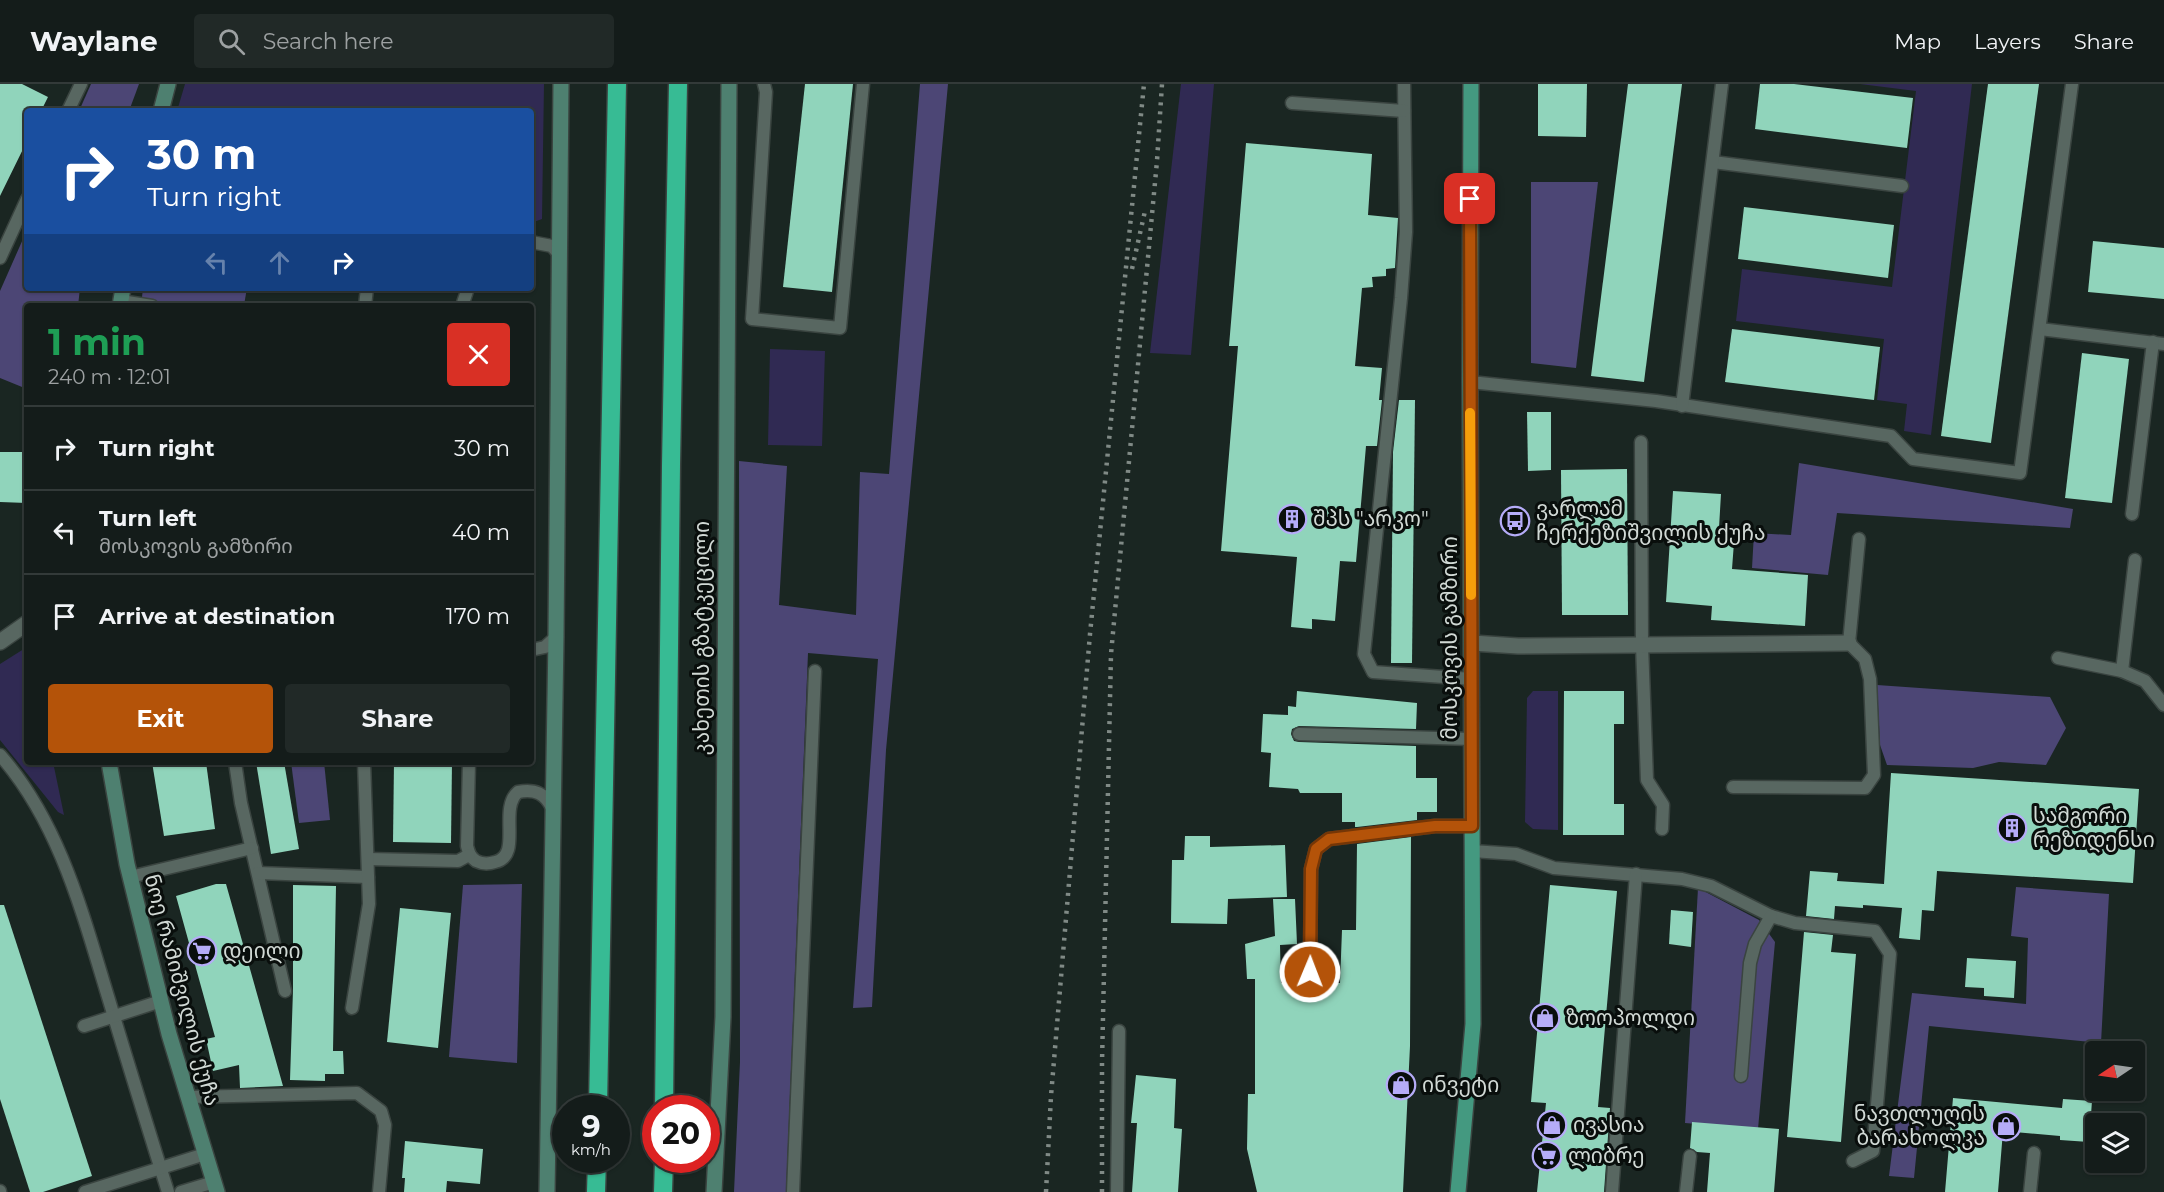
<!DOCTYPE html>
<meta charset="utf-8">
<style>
body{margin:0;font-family:Montserrat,"Noto Sans Georgian",sans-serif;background:#212927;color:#f1f3f6;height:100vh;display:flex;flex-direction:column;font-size:22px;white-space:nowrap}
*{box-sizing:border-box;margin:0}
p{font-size:20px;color:#9da1a2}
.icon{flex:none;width:33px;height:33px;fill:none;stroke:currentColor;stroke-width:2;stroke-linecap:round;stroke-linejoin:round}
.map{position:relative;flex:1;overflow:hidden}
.sheet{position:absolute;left:24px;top:219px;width:510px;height:462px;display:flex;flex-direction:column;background:#141c1a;border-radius:6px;box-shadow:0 2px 4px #0004,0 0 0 2px #333a39}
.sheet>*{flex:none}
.hud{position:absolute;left:24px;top:24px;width:510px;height:183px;border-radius:6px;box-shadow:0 2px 4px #0004,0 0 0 2px #333a39;background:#1a4fa0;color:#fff;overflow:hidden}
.needle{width:39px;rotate:257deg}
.fabs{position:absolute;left:2085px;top:957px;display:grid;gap:12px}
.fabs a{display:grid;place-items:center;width:60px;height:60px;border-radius:6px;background:#141c1a;box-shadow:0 2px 4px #0004,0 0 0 2px #333a39;font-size:30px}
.speed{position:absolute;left:552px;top:1011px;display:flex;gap:12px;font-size:30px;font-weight:700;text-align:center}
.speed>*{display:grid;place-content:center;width:78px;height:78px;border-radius:50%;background:#141c1a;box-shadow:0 2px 4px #0004,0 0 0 2px #333a39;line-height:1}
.speed small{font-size:15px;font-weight:400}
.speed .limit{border:9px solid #d22;background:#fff;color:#111}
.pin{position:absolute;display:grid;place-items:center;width:51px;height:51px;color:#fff;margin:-26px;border-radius:12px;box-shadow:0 3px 9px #0006}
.me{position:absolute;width:66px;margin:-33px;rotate:1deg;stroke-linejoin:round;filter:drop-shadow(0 0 4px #0008)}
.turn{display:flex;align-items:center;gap:21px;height:126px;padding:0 24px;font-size:27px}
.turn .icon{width:78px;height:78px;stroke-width:2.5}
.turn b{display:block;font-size:42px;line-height:51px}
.lanes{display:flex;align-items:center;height:57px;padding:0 24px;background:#0003;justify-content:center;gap:30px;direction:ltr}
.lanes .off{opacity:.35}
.round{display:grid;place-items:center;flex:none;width:63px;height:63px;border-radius:6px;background:#212927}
.overview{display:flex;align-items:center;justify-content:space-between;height:102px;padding:0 24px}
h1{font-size:36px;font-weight:700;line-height:45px;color:#1e9e55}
.action{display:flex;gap:12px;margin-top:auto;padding:12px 24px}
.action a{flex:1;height:69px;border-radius:6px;background:#b45309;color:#fff;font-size:24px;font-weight:700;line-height:69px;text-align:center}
.action a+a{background:#212927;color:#f1f3f6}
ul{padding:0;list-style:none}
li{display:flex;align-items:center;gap:18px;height:84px;padding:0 24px;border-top:2px solid #333a39}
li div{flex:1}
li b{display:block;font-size:22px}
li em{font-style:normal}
header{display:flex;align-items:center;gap:36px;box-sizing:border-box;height:84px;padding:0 30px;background:#141c1a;border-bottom:2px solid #333a39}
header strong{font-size:28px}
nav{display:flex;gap:33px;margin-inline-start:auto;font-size:21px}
.search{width:420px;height:54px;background:#212927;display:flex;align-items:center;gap:15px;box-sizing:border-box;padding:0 21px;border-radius:6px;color:#9da1a2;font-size:22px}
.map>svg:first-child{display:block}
.green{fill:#302a53}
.forest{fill:#4c4675}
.building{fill:#90d4bb}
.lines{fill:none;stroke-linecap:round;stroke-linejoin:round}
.lane-casing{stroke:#3a4440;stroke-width:15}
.street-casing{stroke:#3a4440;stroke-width:18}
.secondary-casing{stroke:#3a4440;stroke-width:18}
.primary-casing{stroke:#3a4440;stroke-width:18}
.highway-casing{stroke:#3a4440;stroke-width:21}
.lane{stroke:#586761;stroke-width:12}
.street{stroke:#586761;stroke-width:15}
.secondary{stroke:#4e8070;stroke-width:15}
.primary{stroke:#449980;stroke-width:15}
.highway{stroke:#37bb94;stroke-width:18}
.rail{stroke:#808a86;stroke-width:4.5;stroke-dasharray:3 6;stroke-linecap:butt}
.route-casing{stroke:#753606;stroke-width:15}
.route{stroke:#b45309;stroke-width:10}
.slow{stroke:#f59e0b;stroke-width:10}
.labels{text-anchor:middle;stroke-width:6;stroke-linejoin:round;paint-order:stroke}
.poi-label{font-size:21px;fill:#d1d9d5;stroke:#090e0c;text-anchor:start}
.street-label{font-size:21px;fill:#d1d9d5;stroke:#090e0c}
</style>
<header>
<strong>Waylane</strong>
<div class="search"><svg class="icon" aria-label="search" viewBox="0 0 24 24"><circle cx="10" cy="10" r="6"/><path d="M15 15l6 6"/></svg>Search here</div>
<nav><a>Map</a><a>Layers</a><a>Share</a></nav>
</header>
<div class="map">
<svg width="2164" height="1108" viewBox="0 0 2164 1108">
<rect width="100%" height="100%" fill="#1a2622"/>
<g class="green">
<path d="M 185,0 L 544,0 L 542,135 L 531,139 L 531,27 L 177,27 Z"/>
<path d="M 1181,0 L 1214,0 L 1191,271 L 1150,269 Z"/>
<path d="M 1860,0 L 1972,0 L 1931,351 L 1904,347 L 1907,320 L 1877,316 L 1884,255 L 1736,237 L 1742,185 L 1892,203 L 1916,7 Z"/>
<path d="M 770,265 L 825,267 L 822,362 L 768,361 Z"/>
<path d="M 27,563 L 27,678 L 53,678 L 64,731 L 58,728 L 0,656 L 0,580 Z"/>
<path d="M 1533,607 L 1558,607 L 1558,746 L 1533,745 L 1525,738 L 1527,614 Z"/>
</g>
<g class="forest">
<path d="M 91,0 L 139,0 L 129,27 L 79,27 Z"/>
<path d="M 920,0 L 948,0 L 886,666 L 872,923 L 853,924 L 878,575 L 808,569 L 786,1108 L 734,1108 L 740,978 L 739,377 L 787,382 L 779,521 L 856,531 L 860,388 L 889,390 Z"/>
<path d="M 1531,98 L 1598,98 L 1576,284 L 1531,279 Z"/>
<path d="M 27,146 L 27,204 L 80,204 L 78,222 L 27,222 L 27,305 L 0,294 L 0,207 Z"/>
<path d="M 143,204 L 247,204 L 244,221 L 247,222 L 141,222 Z"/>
<path d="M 1799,379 L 2073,425 L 2070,444 L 1837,429 L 1828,491 L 1752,484 L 1754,449 L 1791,451 Z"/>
<path d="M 1877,601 L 2050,613 L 2066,644 L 2046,681 L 1999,678 L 1973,684 L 1887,681 L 1880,661 Z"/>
<path d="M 291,678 L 324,678 L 330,736 L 299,739 Z"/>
<path d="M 522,800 L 517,979 L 449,973 L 463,801 Z"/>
<path d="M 2016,803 L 2109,810 L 2101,959 L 1929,942 L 1914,1094 L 1889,1092 L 1912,909 L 2026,920 L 2028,854 L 2011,852 Z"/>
<path d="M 1698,804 L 1759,836 L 1775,858 L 1758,1045 L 1685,1039 Z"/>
</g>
<g class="building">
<path d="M 0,0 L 22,0 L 48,13 L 41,27 L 27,27 L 27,57 L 0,112 Z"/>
<path d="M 805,0 L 853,0 L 832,208 L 783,203 Z"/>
<path d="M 1538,0 L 1587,0 L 1586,53 L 1538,52 Z"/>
<path d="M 1628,0 L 1682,0 L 1644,298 L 1591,292 Z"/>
<path d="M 1760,0 L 1794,0 L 1913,14 L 1907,64 L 1755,45 Z"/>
<path d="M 1988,0 L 2039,0 L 1991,359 L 1941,352 Z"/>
<path d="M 1246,59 L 1372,70 L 1368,131 L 1398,134 L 1395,184 L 1386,185 L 1386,192 L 1372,193 L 1373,203 L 1362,204 L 1355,282 L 1382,284 L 1379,316 L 1382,316 L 1377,362 L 1366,362 L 1356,478 L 1340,477 L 1335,537 L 1312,535 L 1312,545 L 1291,543 L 1297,473 L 1221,467 L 1238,262 L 1229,262 Z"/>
<path d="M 1744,123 L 1894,141 L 1888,194 L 1738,175 Z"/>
<path d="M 2093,157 L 2164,164 L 2164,215 L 2088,208 Z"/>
<path d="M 1732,245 L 1880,263 L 1874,316 L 1725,298 Z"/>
<path d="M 2082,269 L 2129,275 L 2112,419 L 2065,414 Z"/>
<path d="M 1399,316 L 1415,316 L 1412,579 L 1391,579 L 1393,368 Z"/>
<path d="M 1527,328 L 1551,328 L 1551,386 L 1528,387 Z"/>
<path d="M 0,368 L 27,368 L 27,419 L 0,418 Z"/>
<path d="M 1627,385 L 1628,531 L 1562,531 L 1561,386 Z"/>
<path d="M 1673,407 L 1721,410 L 1719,444 L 1735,445 L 1732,485 L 1808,491 L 1805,542 L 1711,536 L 1712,522 L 1666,518 Z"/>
<path d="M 1297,607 L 1417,619 L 1416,645 L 1299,642 L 1292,645 L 1291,650 L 1294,657 L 1299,658 L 1416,662 L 1416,694 L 1437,694 L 1437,728 L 1417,728 L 1417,736 L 1357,743 L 1355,743 L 1355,738 L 1342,738 L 1342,709 L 1300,709 L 1298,705 L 1269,703 L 1271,669 L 1261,668 L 1263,630 L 1288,631 L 1288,622 L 1296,623 Z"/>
<path d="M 1564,607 L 1624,607 L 1624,640 L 1614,640 L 1614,720 L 1624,720 L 1624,751 L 1563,751 Z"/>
<path d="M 152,678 L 206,678 L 215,745 L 164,752 Z"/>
<path d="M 256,678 L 284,678 L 299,765 L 271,770 Z"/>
<path d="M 394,678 L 452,678 L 451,759 L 393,758 Z"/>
<path d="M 1891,689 L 2139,705 L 2133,799 L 1937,787 L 1934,827 L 1922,826 L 1920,856 L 1899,854 L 1902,824 L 1863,821 L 1863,824 L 1835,822 L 1834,835 L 1806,832 L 1810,787 L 1838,789 L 1837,797 L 1884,800 Z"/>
<path d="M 1185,752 L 1210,752 L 1210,763 L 1285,761 L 1287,813 L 1228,815 L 1227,840 L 1171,839 L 1172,776 L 1184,776 Z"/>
<path d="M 1411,753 L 1410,962 L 1403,1108 L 1257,1108 L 1247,1065 L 1248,1010 L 1255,1010 L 1255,895 L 1247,895 L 1245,860 L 1275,852 L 1273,815 L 1295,815 L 1297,860 L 1280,861 L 1281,899 L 1340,899 L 1342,846 L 1356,846 L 1357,760 Z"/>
<path d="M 216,800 L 226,800 L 283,1002 L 240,1004 L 239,981 L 213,987 L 206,955 L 215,953 L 176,812 Z"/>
<path d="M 293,801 L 336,802 L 333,967 L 343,967 L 344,990 L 325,990 L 325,997 L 290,996 L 293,906 Z"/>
<path d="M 1550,801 L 1617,807 L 1598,1023 L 1610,1024 L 1604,1108 L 1537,1108 L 1546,1019 L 1531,1018 Z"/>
<path d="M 0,821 L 4,821 L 92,1092 L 43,1108 L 30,1108 L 0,1015 Z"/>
<path d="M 400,824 L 451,829 L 438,964 L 387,958 Z"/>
<path d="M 1671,826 L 1693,828 L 1691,863 L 1669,860 Z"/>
<path d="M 1804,848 L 1833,851 L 1831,868 L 1856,870 L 1841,1058 L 1787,1053 Z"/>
<path d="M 1967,874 L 2016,877 L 2014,914 L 1984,912 L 1984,904 L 1965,903 Z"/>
<path d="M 1136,991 L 1176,995 L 1174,1044 L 1182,1045 L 1178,1108 L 1132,1108 L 1137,1039 L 1131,1039 Z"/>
<path d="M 1953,1014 L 2062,1024 L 2063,1015 L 2092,1017 L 2089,1058 L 2060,1056 L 2060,1052 L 2003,1047 L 1998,1108 L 1945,1108 Z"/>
<path d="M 1692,1038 L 1779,1045 L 1774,1108 L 1707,1108 L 1710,1069 L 1697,1068 L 1690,1064 Z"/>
<path d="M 405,1057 L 483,1065 L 480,1100 L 447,1097 L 446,1108 L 404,1108 L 405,1094 L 402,1094 Z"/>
</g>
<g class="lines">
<g class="lane-casing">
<g id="lane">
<path d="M 764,0 L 766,8 L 752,235 L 840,244 L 863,0"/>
<path d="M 1404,0 L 1406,148 L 1401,214 L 1364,570 L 1373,588 L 1472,595"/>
<path d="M 1292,19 L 1404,27"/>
<path d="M 68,27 L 81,0"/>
<path d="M 1713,78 L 1902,102"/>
<path d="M 531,158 L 552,162 L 559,170"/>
<path d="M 0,174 L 27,115"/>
<path d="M 121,217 L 152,222"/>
<path d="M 365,222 L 367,204"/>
<path d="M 462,222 L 468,204"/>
<path d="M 2040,245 L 2164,260"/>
<path d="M 1470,298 L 1656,317 L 1891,352 L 1913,375 L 2020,389 L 2072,0"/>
<path d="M 1682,322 L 1722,0"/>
<path d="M 1641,358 L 1642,561 L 1647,696 L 1663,721 L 1662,745"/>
<path d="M 2132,430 L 2153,258"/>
<path d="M 531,566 L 545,563 L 556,553"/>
<path d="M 2058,574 L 2122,587 L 2145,597 L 2164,621"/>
<path d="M 2122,587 L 2135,476"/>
<path d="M 1299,650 L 1472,655"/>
<path d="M 0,671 C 60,739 83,831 109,916 C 128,980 148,1044 168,1108"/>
<path d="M 235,678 L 241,719 L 285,907"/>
<path d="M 469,678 L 467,762 C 469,769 470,773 476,777 C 482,780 489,780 495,778 C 523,772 498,725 518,708 C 535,705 545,709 552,724"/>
<path d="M 1733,703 L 1865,704 L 1874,691 L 1870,595 L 1865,575 L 1849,559 L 1859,455"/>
<path d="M 1472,767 L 1516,770 L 1554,784 L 1682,795 L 1711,802 L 1771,832 L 1795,839 L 1875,847 L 1890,870 L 1873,1067 L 1853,1077"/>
<path d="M 368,775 L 458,777 L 469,771"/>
<path d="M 258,789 L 368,793"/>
<path d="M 130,793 L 252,764"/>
<path d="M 1310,888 L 1311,785 L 1316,765 L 1329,755 L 1435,742 L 1472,742"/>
<path d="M 352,924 L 369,820 L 364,678"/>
<path d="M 84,942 L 161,917"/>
<path d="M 1741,992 L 1750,879 L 1755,860 L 1771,832"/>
<path d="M 188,1013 L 357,1009 L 381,1027 L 385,1041 L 379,1108"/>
<path d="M 0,1107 L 0,1108"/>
<path d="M 85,1108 L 205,1070"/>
<path d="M 181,1108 L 214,1098"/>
<path d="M 793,1108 L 815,587"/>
<path d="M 1117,1108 L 1119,947"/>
<path d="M 1612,1108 L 1636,790"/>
<path d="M 1686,1108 L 1690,1072"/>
<path d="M 2030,1108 L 2034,1069"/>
</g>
</g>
<g class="street-casing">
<g id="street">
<path d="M 0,558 L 27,539"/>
<path d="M 1472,559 L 1518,562 L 1849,559"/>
</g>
</g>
<g class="secondary-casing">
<g id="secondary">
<path d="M 161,27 L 168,0"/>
<path d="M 120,222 L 123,204"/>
<path d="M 109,678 L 127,780 L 169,950 L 217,1108"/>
<path d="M 547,1108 L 556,553 L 561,0"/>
<path d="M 714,1108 L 723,933 L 729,0"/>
</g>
</g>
<g class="primary-casing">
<path id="primary" d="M 1458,1108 L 1473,940 L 1470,298 L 1471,0"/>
</g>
<g class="highway-casing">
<g id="highway">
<path d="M 598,1024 L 617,0"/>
<path d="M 664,1024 L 671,381 L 678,0"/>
<path d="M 596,1108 L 597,1076"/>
<path d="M 663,1108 L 664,1076"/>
</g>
</g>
<use href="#lane" class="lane"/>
<use href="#street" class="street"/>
<use href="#secondary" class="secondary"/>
<use href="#primary" class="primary"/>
<use href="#highway" class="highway"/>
<g class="rail">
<path d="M 1132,185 L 1145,127"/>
<path d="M 1046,1108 L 1051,1012 L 1090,550 L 1144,0"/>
<path d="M 1102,1108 L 1102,979 L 1111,570 L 1157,77 L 1162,0"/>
</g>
</g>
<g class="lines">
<g class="route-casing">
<path id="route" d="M 1310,888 L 1311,785 L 1316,765 L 1329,755 L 1435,742 L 1472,742 L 1470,115"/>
</g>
<use href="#route" class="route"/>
<path class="slow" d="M 1470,329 L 1471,511"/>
</g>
<defs>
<g id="building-ring" transform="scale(1.5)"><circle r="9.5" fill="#090e0c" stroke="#b5acf8" stroke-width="1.5"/><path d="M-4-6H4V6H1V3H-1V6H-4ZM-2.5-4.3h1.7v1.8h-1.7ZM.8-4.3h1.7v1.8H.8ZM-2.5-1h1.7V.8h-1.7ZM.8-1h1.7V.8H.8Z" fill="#b5acf8"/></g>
<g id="bus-ring" transform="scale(1.5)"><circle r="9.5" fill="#090e0c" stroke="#b5acf8" stroke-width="1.5"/><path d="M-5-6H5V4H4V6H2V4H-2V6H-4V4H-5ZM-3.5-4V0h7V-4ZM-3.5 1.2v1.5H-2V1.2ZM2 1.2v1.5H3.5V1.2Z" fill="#b5acf8"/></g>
<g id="supermarket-ring" transform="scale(1.5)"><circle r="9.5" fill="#090e0c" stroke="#b5acf8" stroke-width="1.5"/><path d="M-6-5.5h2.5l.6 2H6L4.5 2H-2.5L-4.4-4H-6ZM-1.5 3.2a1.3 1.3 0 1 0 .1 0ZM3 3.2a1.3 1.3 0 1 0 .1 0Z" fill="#b5acf8"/></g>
<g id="shop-ring" transform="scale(1.5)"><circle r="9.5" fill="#090e0c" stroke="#b5acf8" stroke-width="1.5"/><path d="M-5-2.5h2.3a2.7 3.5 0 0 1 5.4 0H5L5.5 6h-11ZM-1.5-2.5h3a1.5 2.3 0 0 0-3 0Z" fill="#b5acf8"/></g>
</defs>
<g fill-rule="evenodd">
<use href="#building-ring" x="1292" y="435"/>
<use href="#bus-ring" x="1515" y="437"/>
<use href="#building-ring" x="2012" y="744"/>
<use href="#supermarket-ring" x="202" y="867"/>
<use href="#shop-ring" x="1545" y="934"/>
<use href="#shop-ring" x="1401" y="1001"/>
<use href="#shop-ring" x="1552" y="1041"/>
<use href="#shop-ring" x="2006" y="1042"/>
<use href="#supermarket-ring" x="1547" y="1072"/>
</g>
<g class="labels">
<g class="poi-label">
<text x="1536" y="432">ვარლამ<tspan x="1536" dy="24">ჩერქეზიშვილის ქუჩა</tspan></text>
<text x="1313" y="442">შპს "არკო"</text>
<text x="2033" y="739">სამგორი<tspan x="2033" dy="24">რეზიდენსი</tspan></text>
<text x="223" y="874">დეილი</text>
<text x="1566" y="941">ზოოპოლდი</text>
<text x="1422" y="1008">ინვეტი</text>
<text x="1985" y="1037" text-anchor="end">ნავთლუღის<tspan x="1985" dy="24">ბარახოლკა</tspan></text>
<text x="1573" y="1048">ივასია</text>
<text x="1568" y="1079">ლიბრე</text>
</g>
<g class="street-label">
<text transform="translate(702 554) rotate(-90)" y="7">კახეთის გზატკეცილი</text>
<text transform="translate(1450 554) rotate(-90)" y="7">მოსკოვის გამზირი</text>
<text transform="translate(182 906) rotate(75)" y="7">ნოე რამიშვილის ქუჩა</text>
</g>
</g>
</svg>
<div class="fabs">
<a><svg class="needle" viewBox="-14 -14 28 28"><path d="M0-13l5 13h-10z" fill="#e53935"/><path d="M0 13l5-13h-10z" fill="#9da1a2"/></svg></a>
<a><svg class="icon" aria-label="layers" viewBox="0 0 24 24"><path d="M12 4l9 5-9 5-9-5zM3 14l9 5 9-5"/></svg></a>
</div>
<div class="speed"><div>9<small>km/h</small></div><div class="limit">20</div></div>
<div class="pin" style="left:1470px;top:115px;background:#d93025"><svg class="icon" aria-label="arrive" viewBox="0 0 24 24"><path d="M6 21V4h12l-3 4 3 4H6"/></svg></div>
<svg class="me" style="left:1310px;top:888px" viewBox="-20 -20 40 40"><circle r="17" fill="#b45309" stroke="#fff" stroke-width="3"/><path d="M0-11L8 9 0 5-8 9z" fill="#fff"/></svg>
<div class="hud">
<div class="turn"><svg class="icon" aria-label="right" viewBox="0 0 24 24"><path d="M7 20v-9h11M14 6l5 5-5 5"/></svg><div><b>30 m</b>Turn right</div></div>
<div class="lanes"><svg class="icon off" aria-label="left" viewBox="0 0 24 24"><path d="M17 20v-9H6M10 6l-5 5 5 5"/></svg><svg class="icon off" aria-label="ahead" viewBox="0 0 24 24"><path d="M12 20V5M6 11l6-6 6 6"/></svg><svg class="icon" aria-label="right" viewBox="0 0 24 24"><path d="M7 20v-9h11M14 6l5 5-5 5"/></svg></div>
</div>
<section class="sheet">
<div class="overview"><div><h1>1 min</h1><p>240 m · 12:01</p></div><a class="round" style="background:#d93025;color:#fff"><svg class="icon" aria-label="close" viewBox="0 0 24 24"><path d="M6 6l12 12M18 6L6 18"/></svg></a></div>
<ul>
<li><svg class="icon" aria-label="right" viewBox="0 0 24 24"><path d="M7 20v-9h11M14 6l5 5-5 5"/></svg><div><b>Turn right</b></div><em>30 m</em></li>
<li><svg class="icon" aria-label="left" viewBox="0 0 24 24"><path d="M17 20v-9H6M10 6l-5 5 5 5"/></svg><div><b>Turn left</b><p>მოსკოვის გამზირი</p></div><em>40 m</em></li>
<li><svg class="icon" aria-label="arrive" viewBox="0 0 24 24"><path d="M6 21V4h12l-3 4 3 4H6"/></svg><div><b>Arrive at destination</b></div><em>170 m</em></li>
</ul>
<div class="action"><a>Exit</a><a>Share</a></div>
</section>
</div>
